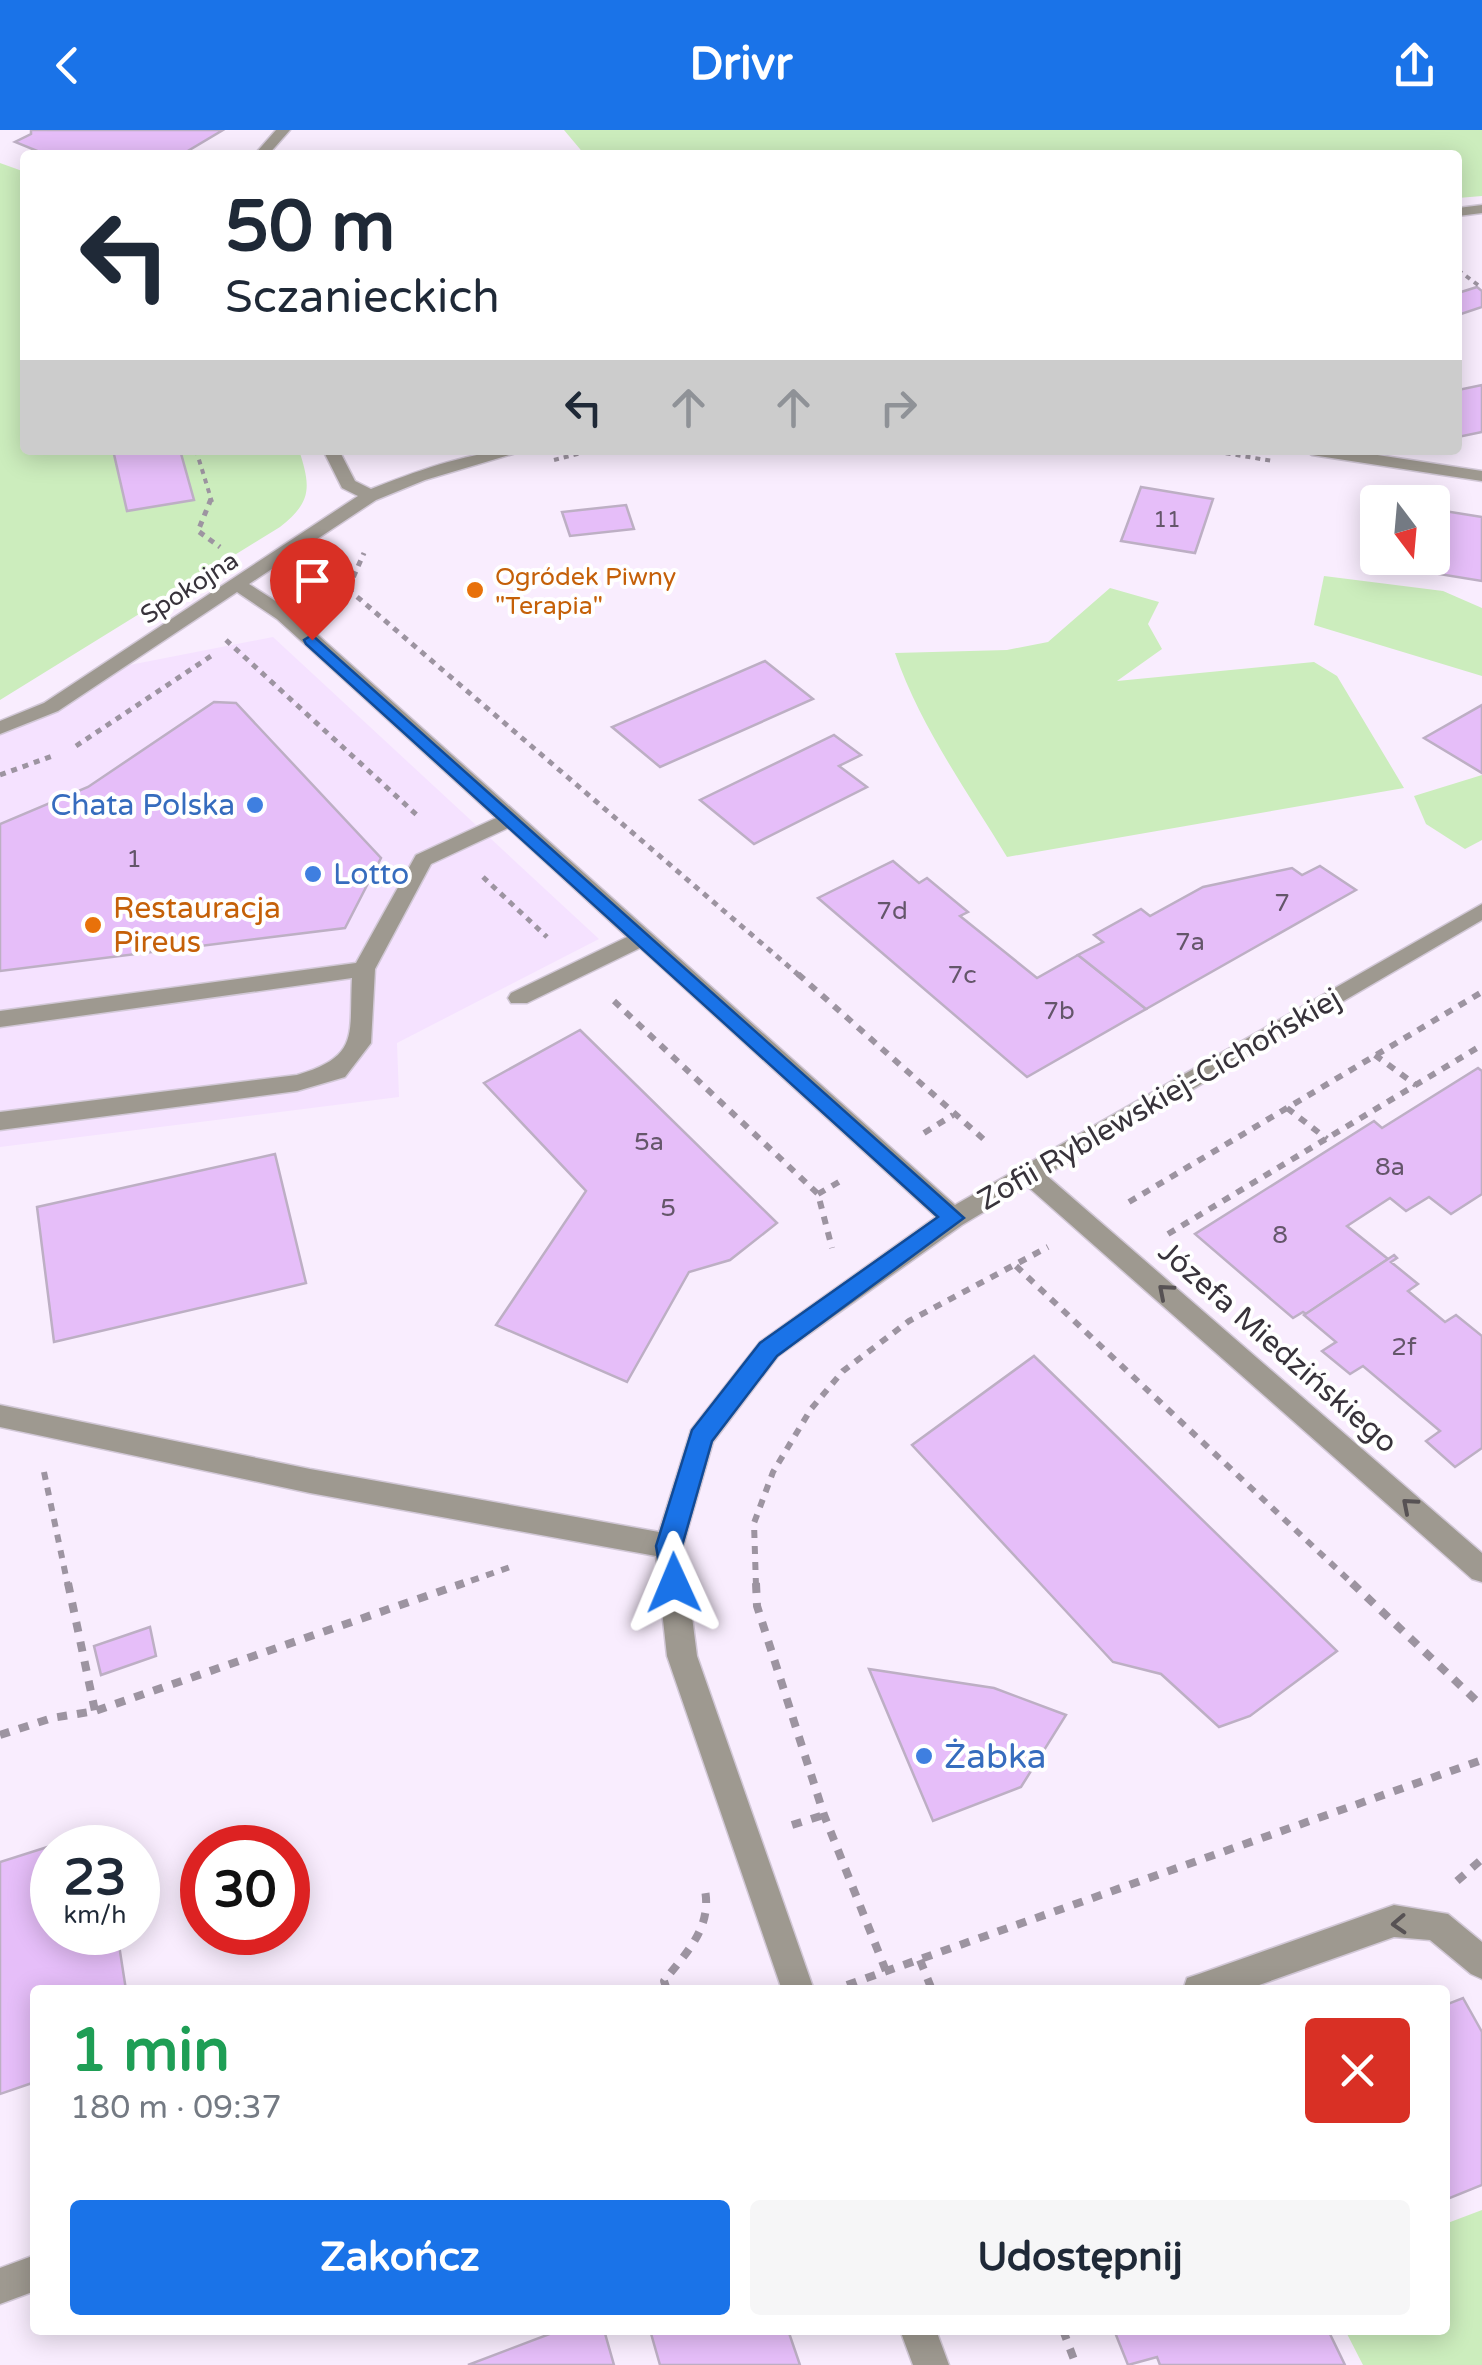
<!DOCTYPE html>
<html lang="pl">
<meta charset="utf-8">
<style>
body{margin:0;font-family:"Varela Round",sans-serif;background:#f6f6f7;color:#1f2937;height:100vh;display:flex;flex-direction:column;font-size:38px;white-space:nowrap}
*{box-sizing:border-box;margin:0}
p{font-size:32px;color:#747a83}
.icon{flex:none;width:55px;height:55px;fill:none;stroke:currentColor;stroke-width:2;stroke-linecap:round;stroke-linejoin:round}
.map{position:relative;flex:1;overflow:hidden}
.sheet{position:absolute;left:30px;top:1855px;width:1420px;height:350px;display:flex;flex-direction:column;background:#fff;border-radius:10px;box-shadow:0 5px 25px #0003}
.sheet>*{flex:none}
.hud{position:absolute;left:20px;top:20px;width:1442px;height:305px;border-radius:10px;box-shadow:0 5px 25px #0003;background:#fff;color:#1f2937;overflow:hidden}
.needle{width:65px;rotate:164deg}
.tools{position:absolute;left:1360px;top:355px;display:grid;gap:20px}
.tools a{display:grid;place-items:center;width:90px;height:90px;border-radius:10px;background:#fff;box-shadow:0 5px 25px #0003;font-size:50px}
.speed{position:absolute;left:30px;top:1695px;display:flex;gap:20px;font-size:50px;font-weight:700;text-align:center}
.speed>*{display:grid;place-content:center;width:130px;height:130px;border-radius:50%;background:#fff;box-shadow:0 5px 25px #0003;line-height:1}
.speed small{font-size:25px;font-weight:400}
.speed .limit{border:15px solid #d22;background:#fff;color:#111}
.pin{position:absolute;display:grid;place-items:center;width:85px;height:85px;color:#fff;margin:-102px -42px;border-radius:50% 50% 50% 0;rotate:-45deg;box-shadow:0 0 10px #0007}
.pin .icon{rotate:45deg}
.me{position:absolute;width:110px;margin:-55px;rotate:359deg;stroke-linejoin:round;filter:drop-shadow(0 0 8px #0008)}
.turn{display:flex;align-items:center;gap:35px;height:210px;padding:0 40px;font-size:45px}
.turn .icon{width:130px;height:130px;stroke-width:2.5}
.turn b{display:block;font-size:70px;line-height:85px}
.lanes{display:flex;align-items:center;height:95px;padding:0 40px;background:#0003;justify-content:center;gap:50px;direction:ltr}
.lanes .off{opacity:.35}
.round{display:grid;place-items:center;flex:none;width:105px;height:105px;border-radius:10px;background:#f6f6f7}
.head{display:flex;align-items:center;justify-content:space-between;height:170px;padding:0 40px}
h1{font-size:60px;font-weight:800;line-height:75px;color:#1e9e55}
.cta{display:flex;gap:20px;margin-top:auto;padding:20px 40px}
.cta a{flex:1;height:115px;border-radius:10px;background:#1a73e8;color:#fff;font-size:40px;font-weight:800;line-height:115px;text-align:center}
.cta a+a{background:#f6f6f7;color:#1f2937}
header{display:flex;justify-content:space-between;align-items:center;height:130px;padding:0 40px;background:#1a73e8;color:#fff;font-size:45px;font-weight:800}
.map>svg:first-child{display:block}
.built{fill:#f5e2ff}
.green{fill:#ccedbd}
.building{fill:#e6bef9;stroke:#bdafc4;stroke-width:2.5}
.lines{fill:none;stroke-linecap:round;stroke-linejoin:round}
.minor-casing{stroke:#d2c8d7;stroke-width:3}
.path-far3{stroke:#9d94a1;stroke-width:4;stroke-dasharray:5 5;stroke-linecap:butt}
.path-far2{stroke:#9d94a1;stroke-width:5;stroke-dasharray:6 6;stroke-linecap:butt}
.path-far1{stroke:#9d94a1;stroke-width:6;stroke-dasharray:8 8;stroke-linecap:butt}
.path{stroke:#9d94a1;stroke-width:8;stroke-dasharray:10 10;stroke-linecap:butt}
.minor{fill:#9e9990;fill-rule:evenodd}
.oneway{stroke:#575254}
.route{fill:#1a73e8;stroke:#114b97;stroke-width:2.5}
.food-dot{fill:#e8710a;stroke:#fff;stroke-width:4}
.shop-dot{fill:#3f7fe0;stroke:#fff;stroke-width:4}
.labels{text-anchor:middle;stroke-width:8;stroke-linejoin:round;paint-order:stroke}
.far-number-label{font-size:22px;fill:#64566a}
.far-food-label{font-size:25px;fill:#c56008;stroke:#fff;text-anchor:start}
.far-street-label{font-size:25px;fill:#38333b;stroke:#fff}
.number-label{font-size:25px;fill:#64566a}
.shop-label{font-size:30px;fill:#366cbe;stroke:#fff;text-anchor:end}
.food-label{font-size:30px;fill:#c56008;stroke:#fff;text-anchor:start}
.street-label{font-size:30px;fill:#38333b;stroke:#fff}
.near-shop-label{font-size:35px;fill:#366cbe;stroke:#fff;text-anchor:start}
</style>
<header><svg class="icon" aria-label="back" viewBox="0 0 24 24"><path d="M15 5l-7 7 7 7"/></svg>Drivr<svg class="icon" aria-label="share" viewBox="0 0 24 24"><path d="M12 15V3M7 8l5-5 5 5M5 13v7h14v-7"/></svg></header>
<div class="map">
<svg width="1482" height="2235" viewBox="0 0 1482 2235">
<rect width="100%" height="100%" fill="#f9edfe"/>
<path class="built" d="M 273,507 L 599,809 L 397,913 L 399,967 L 0,1017 L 0,598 L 109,539 Z"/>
<g class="green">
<path d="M 564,0 L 1482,0 L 1482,66 L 1458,68 L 1458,25 L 585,25 Z"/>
<path d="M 0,33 L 25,42 L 25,320 L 299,320 C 311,357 312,372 280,397 L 0,570 Z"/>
<path d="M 1324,446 L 1443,461 L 1482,478 L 1482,546 L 1314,495 Z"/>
<path d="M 1110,458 L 1159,472 L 1148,494 L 1162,519 L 1117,551 L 1314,532 L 1337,546 L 1404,658 L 1007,727 C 967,661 920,596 895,523 L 1007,520 L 1048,512 Z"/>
<path d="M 1482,645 L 1482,710 L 1465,719 L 1426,694 L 1414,666 Z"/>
<path d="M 1482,2080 L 1482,2235 L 1363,2235 L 1345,2200 L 1445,2200 L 1445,2094 Z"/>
</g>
<g class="building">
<path d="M 31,0 L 223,0 L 181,25 L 47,25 L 15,12 L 31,4 Z"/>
<path d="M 1477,157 L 1482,161 L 1482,177 L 1458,185 L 1458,163 Z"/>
<path d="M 1482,255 L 1482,302 L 1458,307 L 1458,260 Z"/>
<path d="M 113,320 L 180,320 L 194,370 L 127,381 Z"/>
<path d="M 1141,357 L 1213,369 L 1195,423 L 1121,411 Z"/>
<path d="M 626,375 L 634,399 L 570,406 L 562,382 Z"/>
<path d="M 1432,379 L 1482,387 L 1482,451 L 1390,436 L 1391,428 L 1432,428 Z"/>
<path d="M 765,531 L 813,569 L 660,637 L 612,597 Z"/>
<path d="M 214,572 L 236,573 L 381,728 L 345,798 L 0,841 L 0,694 L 88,657 Z"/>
<path d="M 1482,575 L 1482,643 L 1424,608 Z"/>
<path d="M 834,605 L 861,625 L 839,636 L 867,657 L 754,714 L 700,670 Z"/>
<path d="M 893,731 L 919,753 L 927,748 L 968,782 L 960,786 L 1037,848 L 1078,825 L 1146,879 L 1027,947 L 818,768 Z"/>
<path d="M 1320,736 L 1356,760 L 1146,879 L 1078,825 L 1103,812 L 1094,805 L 1141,779 L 1150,786 L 1203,757 L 1292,738 L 1302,745 Z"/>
<path d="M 580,900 L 777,1093 L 730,1130 L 689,1142 L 627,1252 L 496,1195 L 586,1061 L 484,953 Z"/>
<path d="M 1478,938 L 1482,941 L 1482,1064 L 1451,1084 L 1429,1067 L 1406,1081 L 1390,1068 L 1347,1096 L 1388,1129 L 1306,1184 L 1303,1182 L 1293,1188 L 1195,1104 L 1374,991 L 1382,998 Z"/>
<path d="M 275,1024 L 306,1153 L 54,1212 L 37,1077 Z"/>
<path d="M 1394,1125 L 1397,1128 L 1391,1132 L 1418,1154 L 1408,1161 L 1445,1192 L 1456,1185 L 1482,1206 L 1482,1318 L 1455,1337 L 1426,1311 L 1440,1301 L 1363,1236 L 1350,1244 L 1322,1221 L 1336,1212 L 1304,1185 Z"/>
<path d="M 1034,1226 L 1337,1521 L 1250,1586 L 1219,1597 L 1161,1544 L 1113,1532 L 912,1315 Z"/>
<path d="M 150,1497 L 156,1526 L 101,1545 L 94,1516 Z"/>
<path d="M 869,1539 L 994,1558 L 1066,1585 L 1021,1657 L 933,1691 Z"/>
<path d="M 101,1700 L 104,1718 L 52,1718 L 52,1802 L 117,1802 L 126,1860 L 35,1860 L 35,1952 L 0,1964 L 0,1732 Z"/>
<path d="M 1463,1868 L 1482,1902 L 1482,2055 L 1445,2070 L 1445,1875 Z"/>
<path d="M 560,2200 L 604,2200 L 614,2235 L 468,2235 Z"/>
<path d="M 650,2200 L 788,2200 L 800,2235 L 660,2235 Z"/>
<path d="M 1114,2200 L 1328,2200 L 1345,2235 L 1160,2235 L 1157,2227 L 1128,2235 Z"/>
</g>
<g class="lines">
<g class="minor-casing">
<g id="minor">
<path d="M 276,0 L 290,0 L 268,25 L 254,25 Z"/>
<path d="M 1482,75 L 1482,83 L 1458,86 L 1458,78 Z"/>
<path d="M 323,320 L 339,320 L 355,351 L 371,359 C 420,340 473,320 526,320 L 425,350 L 376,370 L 249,454 L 291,481 L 955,1075 L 1482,774 L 1482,790 L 1046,1045 L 1482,1423 L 1482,1452 L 1472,1449 L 1027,1056 L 962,1095 L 778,1226 L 713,1312 L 683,1416 L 697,1526 L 814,1860 L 782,1860 L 667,1526 L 656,1426 L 310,1363 L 0,1297 L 0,1275 L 310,1339 L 659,1402 L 691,1300 L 760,1212 L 936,1087 L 640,818 L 527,873 L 511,873 L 508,868 L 511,863 L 627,807 L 508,698 L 431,734 L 375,839 L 371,913 L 345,947 L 297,961 L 0,1000 L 0,982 L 297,945 C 360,926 349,906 352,848 L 0,897 L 0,881 L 356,833 L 416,725 L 496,688 L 277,489 L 237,462 L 58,581 L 0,604 L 0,591 L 44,573 L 358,366 L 342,358 Z"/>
<path d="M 1304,320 L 1345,320 L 1482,341 L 1482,351 L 1312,325 Z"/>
<path d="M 1394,1775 L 1448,1784 L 1482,1812 L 1482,1849 L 1471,1844 L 1430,1810 L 1394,1807 L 1245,1860 L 1183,1860 L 1187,1848 L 1199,1844 Z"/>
<path d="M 35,2125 L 35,2161 L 0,2174 L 0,2138 Z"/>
<path d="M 900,2200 L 936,2200 L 949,2235 L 913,2235 Z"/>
</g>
</g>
<g class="path-far3">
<path d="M 1458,140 L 1482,158"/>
<path d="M 196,320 L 212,372"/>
<path d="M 1206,320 L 1273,331"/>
<path d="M 554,330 L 593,320"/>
</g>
<g class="path-far2">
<path d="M 211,369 L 198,401 L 220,417"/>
<path d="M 318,457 L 341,448 L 348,432"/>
<path d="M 348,459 L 801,847"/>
<path d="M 327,468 L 348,459 L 364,423"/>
<path d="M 226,510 L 419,687"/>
<path d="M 76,616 L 211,526"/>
<path d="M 0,645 L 55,625"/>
<path d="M 483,747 L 547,807"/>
</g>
<g class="path-far1">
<path d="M 798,844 L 989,1014"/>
<path d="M 614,871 L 818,1064 L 832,1118"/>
<path d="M 1375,925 L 1416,955"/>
<path d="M 1287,978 L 1327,1009"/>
<path d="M 924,1003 L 953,985"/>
<path d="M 818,1064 L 844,1049"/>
<path d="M 1129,1072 L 1482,862"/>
<path d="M 1168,1104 L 1482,915"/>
<path d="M 1016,1136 L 1355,1456"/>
<path d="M 44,1342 L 68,1456"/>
<path d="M 456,1456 L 513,1436"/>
<path d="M 756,1456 L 754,1393 L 773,1342 L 811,1279 L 843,1241 L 909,1191 L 1048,1117"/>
</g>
<g class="path">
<path d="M 68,1453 L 95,1581"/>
<path d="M 756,1453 L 757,1476 L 824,1685 L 886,1841"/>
<path d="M 1352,1453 L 1482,1576"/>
<path d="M 0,1605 L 52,1588 L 95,1581 L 464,1453"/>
<path d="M 792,1695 L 824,1685"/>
<path d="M 1457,1751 L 1482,1729"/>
<path d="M 920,1830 L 932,1860"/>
<path d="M 847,1855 L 1482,1630"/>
<path d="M 667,1860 L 664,1851 C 686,1823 712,1798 705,1760"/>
<path d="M 1063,2200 L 1076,2235"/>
</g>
<use href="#minor" class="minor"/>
</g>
<defs><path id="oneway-chevron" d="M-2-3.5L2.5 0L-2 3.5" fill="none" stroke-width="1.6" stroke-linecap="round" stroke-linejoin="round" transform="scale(2.5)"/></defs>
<g class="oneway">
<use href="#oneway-chevron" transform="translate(1165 1161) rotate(-139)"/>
<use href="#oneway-chevron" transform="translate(1409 1375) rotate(-139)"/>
<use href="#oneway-chevron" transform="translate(1399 1794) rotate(177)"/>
</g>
<path class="route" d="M 312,505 L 964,1088 L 777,1226 L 712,1311 L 682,1416 L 686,1453 L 683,1461 L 674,1464 L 664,1461 L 656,1416 L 692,1300 L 760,1213 L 938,1087 L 306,514 L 304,510 Z"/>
<g class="food-dot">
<circle cx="475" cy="460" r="10"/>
<circle cx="93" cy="795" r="10"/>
</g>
<g class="shop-dot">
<circle cx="255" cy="675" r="10"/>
<circle cx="313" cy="744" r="10"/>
<circle cx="924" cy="1626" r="10"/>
</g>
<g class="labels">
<g class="far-number-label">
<text x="1167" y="397">11</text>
</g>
<g class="far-food-label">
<text x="495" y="455">Ogródek Piwny<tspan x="495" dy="29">"Terapia"</tspan></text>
</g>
<g class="far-street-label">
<text transform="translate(189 457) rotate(-33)" y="9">Spokojna</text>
</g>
<g class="number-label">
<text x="134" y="737">1</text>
<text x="1282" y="781">7</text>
<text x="892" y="789">7d</text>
<text x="1190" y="820">7a</text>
<text x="962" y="853">7c</text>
<text x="1059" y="889">7b</text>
<text x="649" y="1020">5a</text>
<text x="1390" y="1045">8a</text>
<text x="668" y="1086">5</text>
<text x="1280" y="1113">8</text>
<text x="1404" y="1225">2f</text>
</g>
<g class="shop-label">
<text x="235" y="685">Chata Polska</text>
<text x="333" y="754" text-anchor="start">Lotto</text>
</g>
<g class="food-label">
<text x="113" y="788">Restauracja<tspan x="113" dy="34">Pireus</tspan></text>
</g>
<g class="street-label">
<text transform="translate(1159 969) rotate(-30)" y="10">Zofii Ryblewskiej-Cichońskiej</text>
<text transform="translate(1278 1217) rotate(41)" y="10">Józefa Miedzińskiego</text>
</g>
<g class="near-shop-label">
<text x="944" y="1638">Żabka</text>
</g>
</g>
</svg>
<div class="tools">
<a><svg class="needle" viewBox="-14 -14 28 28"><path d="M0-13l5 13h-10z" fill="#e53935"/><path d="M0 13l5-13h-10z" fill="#747a83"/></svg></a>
</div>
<div class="speed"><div>23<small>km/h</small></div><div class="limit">30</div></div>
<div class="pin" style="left:312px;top:510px;background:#d93025"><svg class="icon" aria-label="arrive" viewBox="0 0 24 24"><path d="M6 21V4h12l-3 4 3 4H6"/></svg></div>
<svg class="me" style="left:674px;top:1453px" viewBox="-20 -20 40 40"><path d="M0-17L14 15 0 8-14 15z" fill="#1a73e8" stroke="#fff" stroke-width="4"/></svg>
<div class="hud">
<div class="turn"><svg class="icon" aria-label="left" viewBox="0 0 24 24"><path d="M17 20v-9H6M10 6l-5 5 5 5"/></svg><div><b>50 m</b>Sczanieckich</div></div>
<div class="lanes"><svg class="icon" aria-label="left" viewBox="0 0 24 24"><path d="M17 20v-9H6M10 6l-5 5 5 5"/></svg><svg class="icon off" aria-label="ahead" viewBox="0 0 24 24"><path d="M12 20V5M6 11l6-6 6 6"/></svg><svg class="icon off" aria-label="ahead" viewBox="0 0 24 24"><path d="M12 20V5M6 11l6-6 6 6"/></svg><svg class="icon off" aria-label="right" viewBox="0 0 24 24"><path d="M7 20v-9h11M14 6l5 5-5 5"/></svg></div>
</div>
<section class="sheet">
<div class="head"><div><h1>1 min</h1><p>180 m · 09:37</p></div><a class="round" style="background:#d93025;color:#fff"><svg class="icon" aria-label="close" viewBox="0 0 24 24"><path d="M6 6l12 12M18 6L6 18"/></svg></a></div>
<div class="cta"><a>Zakończ</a><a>Udostępnij</a></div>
</section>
</div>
